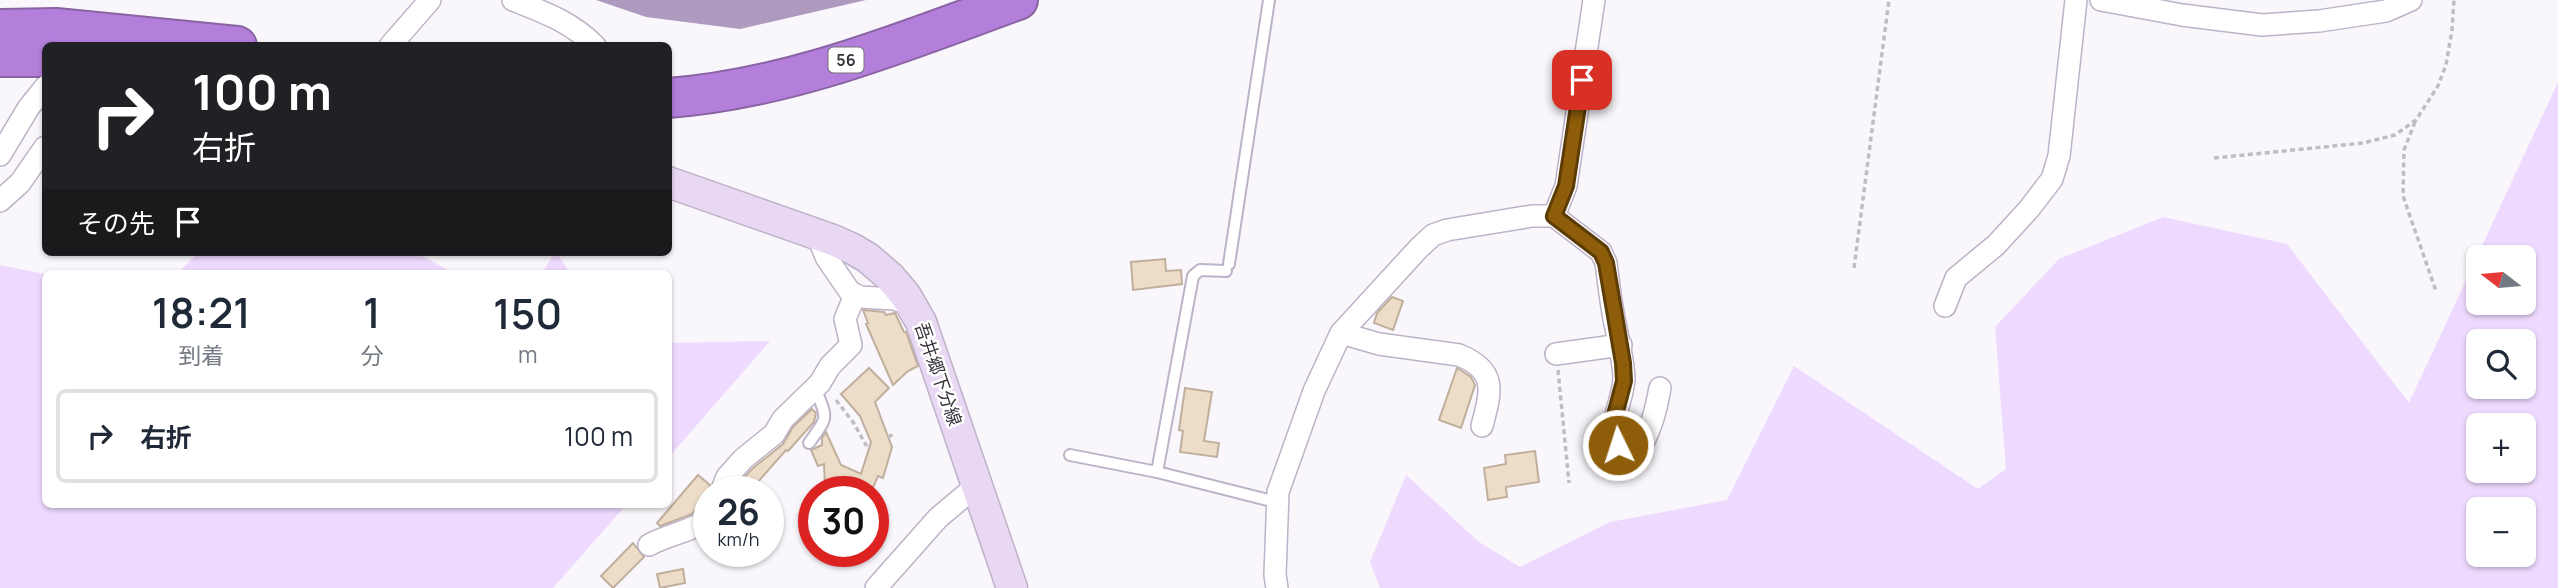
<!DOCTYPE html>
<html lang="ja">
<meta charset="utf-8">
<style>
body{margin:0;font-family:Manrope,"Noto Sans JP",sans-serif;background:#f6f6f7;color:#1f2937;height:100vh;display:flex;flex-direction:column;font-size:26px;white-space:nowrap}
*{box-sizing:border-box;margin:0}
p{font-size:23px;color:#747a83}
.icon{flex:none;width:38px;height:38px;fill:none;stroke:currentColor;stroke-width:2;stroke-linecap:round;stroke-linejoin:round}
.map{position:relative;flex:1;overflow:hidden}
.side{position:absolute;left:42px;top:270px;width:630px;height:238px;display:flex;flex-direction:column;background:#fff;border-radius:10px;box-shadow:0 2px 5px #0004}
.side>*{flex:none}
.banner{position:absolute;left:42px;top:42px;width:630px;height:214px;border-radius:10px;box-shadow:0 2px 5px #0004;background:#202124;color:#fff;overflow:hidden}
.needle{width:46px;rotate:286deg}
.fabs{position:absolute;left:2466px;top:245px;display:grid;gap:14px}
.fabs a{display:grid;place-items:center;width:70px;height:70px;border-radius:10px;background:#fff;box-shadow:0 2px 5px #0004;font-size:35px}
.speed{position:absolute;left:693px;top:476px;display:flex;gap:14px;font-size:35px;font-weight:700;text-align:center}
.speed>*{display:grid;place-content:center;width:91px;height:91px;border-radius:50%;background:#fff;box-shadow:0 2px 5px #0004;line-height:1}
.speed small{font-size:18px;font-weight:400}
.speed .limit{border:10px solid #d22;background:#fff;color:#111}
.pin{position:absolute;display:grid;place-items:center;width:60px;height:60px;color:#fff;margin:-30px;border-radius:14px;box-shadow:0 4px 10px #0006}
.me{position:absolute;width:77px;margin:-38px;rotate:356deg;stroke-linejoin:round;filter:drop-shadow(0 0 5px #0008)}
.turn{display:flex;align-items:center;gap:24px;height:147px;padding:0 35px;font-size:32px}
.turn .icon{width:91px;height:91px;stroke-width:2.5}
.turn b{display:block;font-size:49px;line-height:60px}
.then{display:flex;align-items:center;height:66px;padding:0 35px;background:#0003;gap:14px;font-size:26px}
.eta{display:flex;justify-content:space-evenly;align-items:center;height:119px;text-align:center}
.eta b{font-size:42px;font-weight:600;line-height:49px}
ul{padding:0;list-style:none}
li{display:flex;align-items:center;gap:21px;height:94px;margin:0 14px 10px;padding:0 21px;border:4px solid #e0e1e3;border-radius:10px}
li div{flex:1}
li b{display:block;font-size:26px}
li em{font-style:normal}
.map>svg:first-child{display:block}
.green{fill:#eedafe;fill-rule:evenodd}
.water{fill:#ae9abe}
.building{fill:#eddcc8;stroke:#bfaf9c;stroke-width:2}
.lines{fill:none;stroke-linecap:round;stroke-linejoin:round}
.lane-casing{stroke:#bdb2c7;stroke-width:14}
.street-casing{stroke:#bdb2c7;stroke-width:24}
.secondary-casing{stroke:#bdb2c7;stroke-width:33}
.highway-casing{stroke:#8964a3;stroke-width:42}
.path{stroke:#bfbcc2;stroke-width:3.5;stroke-dasharray:5 3.5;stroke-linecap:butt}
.lane{stroke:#fff;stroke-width:10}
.street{stroke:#fff;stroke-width:21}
.secondary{stroke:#e8d8f4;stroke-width:30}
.highway{stroke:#b47edb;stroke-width:38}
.route-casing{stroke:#5c3c06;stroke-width:18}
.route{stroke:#8e5d09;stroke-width:12}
.labels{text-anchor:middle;stroke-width:5;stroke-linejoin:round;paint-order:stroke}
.shield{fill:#fff;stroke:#747076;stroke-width:2}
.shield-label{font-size:16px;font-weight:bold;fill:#38333b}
.street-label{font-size:18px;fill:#38333b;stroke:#fff}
</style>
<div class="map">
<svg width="2558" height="588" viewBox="0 0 2558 588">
<rect width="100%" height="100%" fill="#faf7fc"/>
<g class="green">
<path d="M 2558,82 L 2558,588 L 1380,588 L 1370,562 L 1406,475 L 1479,542 L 1520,567 L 1610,522 L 1727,500 L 1794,366 L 1978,489 L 2006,469 L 1995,327 L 2059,259 L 2163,217 L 2287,244 L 2409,403 ZM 2478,257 L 2524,257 L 2524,303 L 2478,303 ZM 2478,341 L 2524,341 L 2524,387 L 2478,387 ZM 2478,425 L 2524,425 L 2524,471 L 2478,471 ZM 2478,509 L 2524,509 L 2524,555 L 2478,555 Z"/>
<path d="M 199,252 L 414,252 L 454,273 L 178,273 Z"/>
<path d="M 555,252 L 556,252 L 570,273 L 542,273 Z"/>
<path d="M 0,265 L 45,274 L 46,504 L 627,504 L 553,588 L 0,588 Z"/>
<path d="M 770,341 L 669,457 L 669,343 Z"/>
</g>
<path class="water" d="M 596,0 L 866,0 L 740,29 L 646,17 Z"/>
<g class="building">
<path d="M 1165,259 L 1166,271 L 1181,270 L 1182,284 L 1133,290 L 1131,262 Z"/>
<path d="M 1392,297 L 1403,301 L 1393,330 L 1374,323 L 1377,313 Z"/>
<path d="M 863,310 L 884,312 L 886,315 L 895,313 L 904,332 L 906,332 L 918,366 L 908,371 L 893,385 L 866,324 L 868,323 Z"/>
<path d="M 869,368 L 889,388 L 875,402 L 892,447 L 883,478 L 878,476 L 871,492 L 839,492 L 842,487 L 825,488 L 824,464 L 818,466 L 811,450 L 822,445 L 822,438 L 826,432 L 841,465 L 861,474 L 871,442 L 860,416 L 841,394 Z"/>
<path d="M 1457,368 L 1471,377 L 1475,385 L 1461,428 L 1439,420 Z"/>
<path d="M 1185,388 L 1212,392 L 1204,441 L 1219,443 L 1217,457 L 1180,452 L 1183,431 L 1179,430 Z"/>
<path d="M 812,409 L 816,413 L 814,422 L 788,451 L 786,450 L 749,492 L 735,492 L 738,484 L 752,469 L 783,444 L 793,427 Z"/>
<path d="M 1535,451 L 1539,482 L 1506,487 L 1507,497 L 1488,500 L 1484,468 L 1506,464 L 1505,455 Z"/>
<path d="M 698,475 L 710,485 L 708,493 L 692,514 L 660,526 L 657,523 Z"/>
<path d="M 633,543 L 644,557 L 613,588 L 601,576 Z"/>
<path d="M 683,569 L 685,583 L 660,588 L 657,574 Z"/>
</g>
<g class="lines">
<g class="lane-casing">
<g id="lane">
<path d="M 1229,264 L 1269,0"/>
<path d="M 809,443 C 830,414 827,420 815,387"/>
<path d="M 1070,455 L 1157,472 L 1276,502"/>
<path d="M 1157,472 L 1193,276 L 1200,270 L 1226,271"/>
</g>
</g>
<g class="street-casing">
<g id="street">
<path d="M 513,0 C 543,12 572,22 595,46"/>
<path d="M 2101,0 L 2182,15 L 2262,25 L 2319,21 L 2386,11 L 2411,0"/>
<path d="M 390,46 L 430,0"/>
<path d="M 0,155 L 29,107 L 46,86"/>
<path d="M 0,201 L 20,183 L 45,147"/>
<path d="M 1554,216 L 1566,186 L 1594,0"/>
<path d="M 817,234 L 826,257 L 850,292 L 860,297 L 894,299 L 912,305"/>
<path d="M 1945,306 L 1956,278 L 1996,245 L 2029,209 L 2052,179 L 2059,156 L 2076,0"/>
<path d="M 1341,333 L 1379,344 L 1459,355 C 1498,371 1491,391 1482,426"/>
<path d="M 1556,354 L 1621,345"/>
<path d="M 721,492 L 727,477 L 743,459 L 774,434 L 783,419 L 820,383 L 830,366 L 851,345 L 845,319 L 855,295"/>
<path d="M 649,545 C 669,534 690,532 709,519"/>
<path d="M 876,588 L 938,518 L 976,486"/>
<path d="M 1277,588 L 1275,575 L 1278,492 L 1314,391 L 1341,333 L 1419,248 L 1433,235 L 1447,230 L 1532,216 L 1554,216 L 1601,252 L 1606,263 C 1609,285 1611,307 1616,328 C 1619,345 1623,359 1624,377 C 1624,399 1609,418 1617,441 C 1621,451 1628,454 1638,451 C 1651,431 1656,410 1660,388"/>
</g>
</g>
<g class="secondary-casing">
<path id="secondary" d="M 668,182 L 833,240 L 853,249 L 868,258 L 890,277 L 906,296 L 921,322 L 1012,588"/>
</g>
<g class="highway-casing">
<g id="highway">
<path d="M 0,29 L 56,28 L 237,46"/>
<path d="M 0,57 L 46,57"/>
<path d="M 668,98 C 790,89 905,41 1018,0"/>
</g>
</g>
<g class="path">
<path d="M 2415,122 L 2404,150 L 2403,196 L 2436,291"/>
<path d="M 2214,158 L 2363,143 L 2395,135 L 2416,120 L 2438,86 L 2446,65 L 2452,30 L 2454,0"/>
<path d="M 1854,268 L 1889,0"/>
<path d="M 1558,370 L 1569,483"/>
<path d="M 836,400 L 853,422 L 866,445 L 871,443"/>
<path d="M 888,437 L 894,434"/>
</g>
<use href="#lane" class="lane"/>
<use href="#street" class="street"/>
<use href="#secondary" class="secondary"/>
<use href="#highway" class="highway"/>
</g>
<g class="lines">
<g class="route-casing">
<path id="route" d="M 1582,80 L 1566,186 L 1554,216 L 1601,252 L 1606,263 L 1623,363 L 1624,381 L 1615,415 L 1614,432 L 1618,445"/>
</g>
<use href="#route" class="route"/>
</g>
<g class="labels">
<rect class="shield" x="828.5" y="47.5" width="35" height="25" rx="5"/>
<g class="shield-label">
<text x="846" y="66">56</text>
</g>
<g class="street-label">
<text transform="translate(938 374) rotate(71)" y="6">吾井郷下分線</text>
</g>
</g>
</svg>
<div class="fabs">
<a><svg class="needle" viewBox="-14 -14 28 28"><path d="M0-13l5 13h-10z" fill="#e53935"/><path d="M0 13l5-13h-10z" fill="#747a83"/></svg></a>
<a><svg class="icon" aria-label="search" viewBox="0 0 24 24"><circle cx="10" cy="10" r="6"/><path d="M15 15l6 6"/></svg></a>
<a>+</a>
<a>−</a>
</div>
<div class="speed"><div>26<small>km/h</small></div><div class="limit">30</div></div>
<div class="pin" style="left:1582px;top:80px;background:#d93025"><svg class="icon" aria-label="arrive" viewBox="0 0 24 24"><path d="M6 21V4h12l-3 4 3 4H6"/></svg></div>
<svg class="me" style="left:1618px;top:445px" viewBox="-20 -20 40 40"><circle r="17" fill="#8e5d09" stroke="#fff" stroke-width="3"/><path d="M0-11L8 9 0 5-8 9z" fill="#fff"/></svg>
<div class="banner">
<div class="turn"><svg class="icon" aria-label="right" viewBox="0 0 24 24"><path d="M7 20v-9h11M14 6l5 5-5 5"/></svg><div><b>100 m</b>右折</div></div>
<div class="then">その先<svg class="icon" aria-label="arrive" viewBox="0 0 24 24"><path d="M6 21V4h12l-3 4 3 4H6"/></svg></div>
</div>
<section class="side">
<div class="eta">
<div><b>18:21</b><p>到着</p></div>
<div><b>1</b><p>分</p></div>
<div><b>150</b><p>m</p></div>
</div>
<ul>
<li><svg class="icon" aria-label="right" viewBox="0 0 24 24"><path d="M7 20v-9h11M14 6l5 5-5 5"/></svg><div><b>右折</b></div><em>100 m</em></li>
</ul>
</section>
</div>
